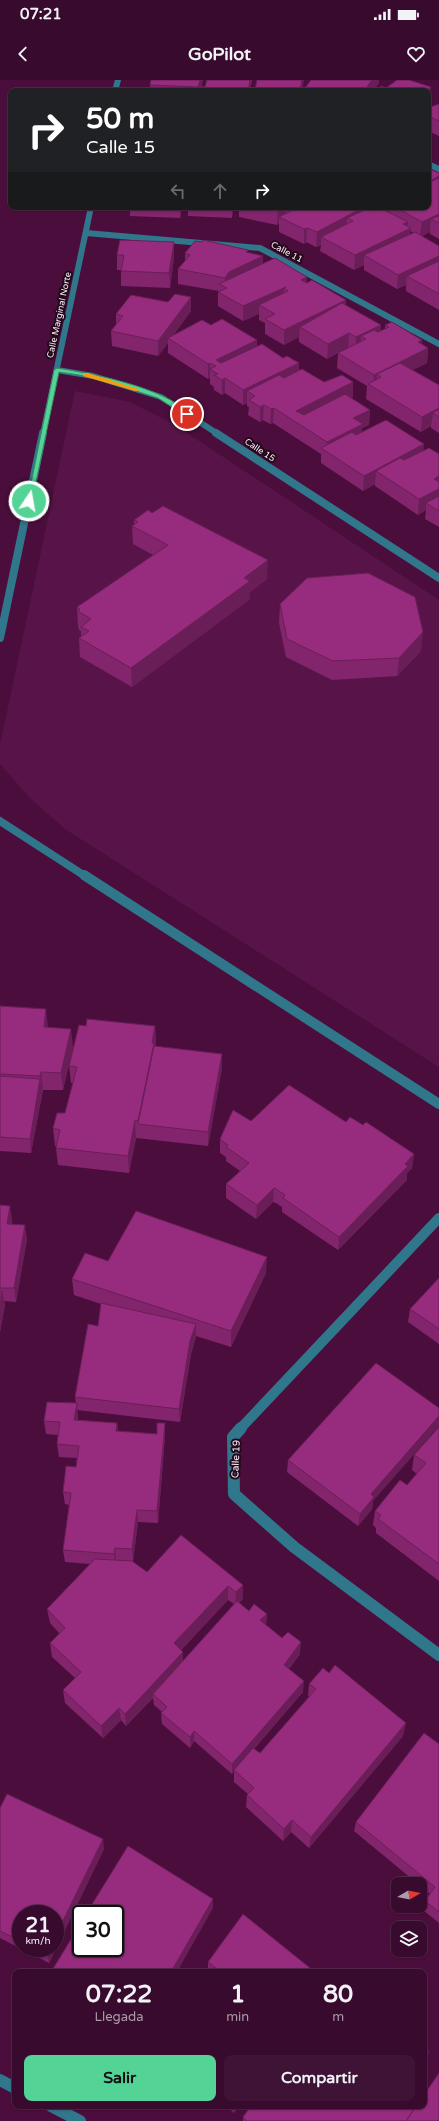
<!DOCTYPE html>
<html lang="es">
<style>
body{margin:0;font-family:"Varela Round",sans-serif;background:#3f1335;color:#f1f3f6;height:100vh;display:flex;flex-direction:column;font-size:15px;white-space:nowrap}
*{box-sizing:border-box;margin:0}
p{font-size:13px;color:#ab9aaa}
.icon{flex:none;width:22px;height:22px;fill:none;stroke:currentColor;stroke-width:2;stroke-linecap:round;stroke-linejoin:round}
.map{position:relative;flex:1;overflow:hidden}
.details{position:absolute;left:12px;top:1889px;width:415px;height:140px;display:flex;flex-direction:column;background:#380a2d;border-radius:8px;box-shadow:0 1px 3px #0004,0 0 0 1px #522b49}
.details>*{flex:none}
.banner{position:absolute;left:8px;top:8px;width:423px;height:122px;border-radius:8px;box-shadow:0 1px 3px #0004,0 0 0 1px #522b49;background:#202124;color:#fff;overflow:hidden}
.needle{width:26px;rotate:80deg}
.fabs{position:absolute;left:391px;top:1797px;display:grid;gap:8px}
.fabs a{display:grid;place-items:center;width:36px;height:36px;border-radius:8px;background:#380a2d;box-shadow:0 1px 3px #0004,0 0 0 1px #522b49;font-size:20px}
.speed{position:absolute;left:12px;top:1825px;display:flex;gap:8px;font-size:20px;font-weight:700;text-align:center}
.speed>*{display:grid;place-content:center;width:52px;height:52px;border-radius:50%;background:#380a2d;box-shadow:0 1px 3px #0004,0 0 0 1px #522b49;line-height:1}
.speed small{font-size:10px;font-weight:400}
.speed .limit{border:2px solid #111;border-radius:6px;background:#fff;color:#111}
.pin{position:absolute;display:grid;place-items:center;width:34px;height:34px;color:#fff;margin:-17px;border:2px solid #fff;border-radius:50%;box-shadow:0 1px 4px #0007}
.me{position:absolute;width:44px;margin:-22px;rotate:12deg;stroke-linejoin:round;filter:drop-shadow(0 0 3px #0008)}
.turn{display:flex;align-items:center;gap:14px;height:84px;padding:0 12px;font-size:18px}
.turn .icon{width:52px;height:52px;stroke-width:2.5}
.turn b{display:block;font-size:28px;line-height:34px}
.lanes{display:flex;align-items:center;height:38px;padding:0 12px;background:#0003;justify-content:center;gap:20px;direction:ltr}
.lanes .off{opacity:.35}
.eta{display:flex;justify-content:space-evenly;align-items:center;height:68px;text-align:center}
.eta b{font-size:24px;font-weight:800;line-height:28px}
.button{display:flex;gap:8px;margin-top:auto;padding:8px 12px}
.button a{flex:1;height:46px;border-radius:8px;background:#54d396;color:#111;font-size:16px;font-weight:800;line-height:46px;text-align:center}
.button a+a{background:#3f1335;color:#f1f3f6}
.status{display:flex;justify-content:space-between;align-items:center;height:28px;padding:0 20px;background:#380a2d;direction:ltr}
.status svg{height:11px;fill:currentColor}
header{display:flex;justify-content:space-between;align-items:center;height:52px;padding:0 12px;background:#380a2d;font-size:18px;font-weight:800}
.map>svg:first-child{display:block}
.built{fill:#581448}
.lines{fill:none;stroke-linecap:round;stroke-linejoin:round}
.minor-far3{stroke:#31778b;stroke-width:6}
.minor-far2{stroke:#31778b;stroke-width:8}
.minor-far1{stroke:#31778b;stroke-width:10}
.minor{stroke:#31778b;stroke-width:12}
.wall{fill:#82256c;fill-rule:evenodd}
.shaded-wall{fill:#6a1e58}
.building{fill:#972b7d;stroke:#6a1e58}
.route{fill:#54d396;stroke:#378962}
.slow{fill:#f59e0b}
.labels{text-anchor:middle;stroke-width:4;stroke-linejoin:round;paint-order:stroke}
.far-street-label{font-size:9px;fill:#feeef8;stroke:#23091c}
.street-label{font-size:10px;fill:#feeef8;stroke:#23091c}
</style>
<div class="status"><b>07:21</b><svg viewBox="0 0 49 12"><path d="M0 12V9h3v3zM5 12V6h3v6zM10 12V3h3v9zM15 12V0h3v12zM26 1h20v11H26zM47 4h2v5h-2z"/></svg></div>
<header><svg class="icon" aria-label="back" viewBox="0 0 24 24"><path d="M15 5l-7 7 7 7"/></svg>GoPilot<svg class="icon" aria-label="heart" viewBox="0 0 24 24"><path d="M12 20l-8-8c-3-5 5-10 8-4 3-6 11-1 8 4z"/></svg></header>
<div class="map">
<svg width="439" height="2041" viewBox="0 0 439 2041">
<rect width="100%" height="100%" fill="#4b0e3c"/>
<!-- built -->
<polygon class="built" points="75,311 130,322 175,345 439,520 439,987 65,749 29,717 0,684 0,665"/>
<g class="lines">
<!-- minor-far3 -->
<g class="minor-far3">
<polyline points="115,11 118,0"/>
<polyline points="428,84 439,89"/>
<polyline points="86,153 260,168 439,264"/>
<polyline points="57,290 93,296 161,317 218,354"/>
<polyline points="43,354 91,127"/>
</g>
<!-- minor-far2 -->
<g class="minor-far2">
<polyline points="216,353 439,498"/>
<polyline points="0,558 43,353"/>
<polyline points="0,741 85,796"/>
</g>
<!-- minor-far1 -->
<g class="minor-far1">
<polyline points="84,795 439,1024"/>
<polyline points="240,1349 439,1138"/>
</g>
<!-- minor -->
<g class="minor">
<polyline points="241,1348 233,1357 234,1414 294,1467 439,1575"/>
<polyline points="0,2000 15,2008"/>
<polyline points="51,2026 80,2041"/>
</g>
</g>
<!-- wall -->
<g class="wall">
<polygon points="207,0 252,0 250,11 150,11 150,5 205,7"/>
<polygon points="311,0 379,0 379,3 373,11 305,11 305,8"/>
<polygon points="439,24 439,56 428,51 428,28"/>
<path d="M439 93V159L430 154V152L422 156 439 166V230L406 211V205L397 209 364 190V185L354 190 320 171 321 165 316 167 306 162 304 164 279 152V143L277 145 239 137V127H298V128L374 130V127H428ZM410 151 414 153 410 155Z"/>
<polygon points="130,127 182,127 180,138 130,136"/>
<polygon points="188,127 233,127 232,138 188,136"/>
<polygon points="248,170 248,173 263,176 263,184 346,220 346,226 381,245 380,251 385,249 385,245 422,264 428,268 427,283 412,290 439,305 439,353 431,348 431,346 421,352 366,319 367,306 337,288 338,273 327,279 299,262 299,257 284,265 265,254 265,243 259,240 259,234 243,241 218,226 218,212 219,211 178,204 178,189 185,181 185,173"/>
<polygon points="117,175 174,177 170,208 121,206 121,190 117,190"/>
<polygon points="191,217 191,231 173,255 211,245 257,260 257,267 283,278 299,283 299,291 324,302 353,302 353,317 351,318 370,330 369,345 362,348 362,352 424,371 439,374 439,447 425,439 426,430 418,435 375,406 375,404 363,411 321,383 321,374 273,343 270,344 263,340 260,342 248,335 249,327 247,326 247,323 243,325 225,313 222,315 214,310 214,307 210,304 210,298 208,299 168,273 168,263 158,276 112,266 111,251 116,244 116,234"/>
<polygon points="134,440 267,499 250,512 250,519 132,607 80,577 79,558 81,557 81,551 79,550 78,546 77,527 153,475 133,464 132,446 134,445"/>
<polygon points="280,524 421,571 397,596 332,600 286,577 279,543"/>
<polygon points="0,926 48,947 73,967 63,1010 43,1010 31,1073 0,1071"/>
<polygon points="86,946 155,946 156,963 155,967 222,988 208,1066 136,1058 129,1093 58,1085 56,1068 57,1066 55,1066 53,1048 65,1033 73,1003 71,1003 69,986"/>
<polygon points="251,1041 346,1042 414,1074 412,1088 407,1093 407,1100 338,1170 282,1132 282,1127 276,1123 273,1122 256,1139 226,1118 226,1104 240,1091 226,1081 226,1077 220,1073 220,1059"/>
<polygon points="0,1125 12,1140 12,1144 27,1159 16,1222 4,1221 5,1225 0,1252"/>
<path d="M108 1181 266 1193 231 1267 196 1256 191 1274 180 1342 77 1330 78 1336V1340L117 1343 118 1351 157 1354 165 1343V1356L158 1443 138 1442 133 1481 116 1480 147 1492 243 1505V1519L239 1523 249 1531 267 1534 266 1545 300 1574 289 1589 303 1612 254 1669 260 1673 309 1617 308 1616 309 1604 403 1656 309 1768 291 1752 283 1761 246 1727 247 1715 248 1714 234 1702V1691L232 1694 194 1661 190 1668 162 1644 161 1633 162 1632 154 1625 153 1618 126 1646 121 1640 103 1658 65 1623 63 1610 75 1598 52 1577 50 1563 60 1554 50 1543 47 1529 90 1484 65 1482 63 1470 69 1425 65 1424 63 1412 76 1387 77 1378 59 1377 57 1364 58 1355 46 1354 44 1341 76 1323 75 1317 98 1246 101 1224 74 1215 72 1199ZM228 1520 234 1524 183 1581V1572L181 1570Z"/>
<polygon points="439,1198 439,1264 408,1242 410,1229"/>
<polygon points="439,1347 439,1501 376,1453 376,1448 373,1445 375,1431 407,1405 417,1394 412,1390 414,1375"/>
<polygon points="288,1380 373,1421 372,1429 358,1446 287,1392"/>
<polygon points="439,1664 439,1843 423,1830 425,1821 430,1814 420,1806 420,1804 418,1804 354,1751 356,1742"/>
<path d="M0 1728 104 1769 49 1883 0 1858ZM21 1834 55 1868H21Z"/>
<polygon points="208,1882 315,1892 211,1892 208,1890"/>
<polygon points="424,2008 428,2008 426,2013 439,2041 243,2041 243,2037"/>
<polygon points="226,2026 239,2026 234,2033"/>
</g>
<!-- shaded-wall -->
<g class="shaded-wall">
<polygon points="200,0 203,0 201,11 198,11 198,7"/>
<polygon points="250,0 252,0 250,11 248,11"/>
<polygon points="302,0 304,0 302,11 300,11"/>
<polygon points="372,0 379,0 379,3 373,11 364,11"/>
<polygon points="431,7 430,21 428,22 428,11 425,11"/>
<polygon points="439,96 439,110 428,115 428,102"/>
<polygon points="180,127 182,127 180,138"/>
<polygon points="232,127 233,127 232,138"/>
<polygon points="281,127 286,127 286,135 279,137 279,143 277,145 278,131"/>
<polygon points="291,127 298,127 291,136"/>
<polygon points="364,127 363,142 353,141 347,138 346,151 321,157 321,165 316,167 317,152"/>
<polygon points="384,127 389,127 389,134 384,136"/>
<polygon points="439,134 439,143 431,139 430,152 420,156 422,142"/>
<polygon points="408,142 407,150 411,148 409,163 364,175 364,185 354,190 355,175 403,144"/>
<polygon points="307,148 306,162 304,164 304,149"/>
<polygon points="174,162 174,177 170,208 169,193"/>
<polygon points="248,170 248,183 263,176 263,191 227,208 225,207 225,198"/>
<polygon points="439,176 439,190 407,196 406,205 397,209 398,195"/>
<polygon points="307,197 306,212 301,200"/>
<polygon points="286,207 284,208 283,222 259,225 259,234 243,241 243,226"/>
<polygon points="191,217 191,231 170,260 168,258 168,263 158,276 158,261"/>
<polygon points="346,220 346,235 300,247 299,257 284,265 284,250"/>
<polygon points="381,245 379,260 366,259 361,256 360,270 355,272 356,257"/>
<polygon points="349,253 348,268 327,279 328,264"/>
<polygon points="257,260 256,275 218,294 216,280"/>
<polygon points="422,260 421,271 428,268 427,283 381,306 381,297 377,294 376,308 373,308 374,295 418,262"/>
<polygon points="210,283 210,298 208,299 208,284"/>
<polygon points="299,283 298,298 255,316 247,311 247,323 243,325 243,310"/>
<polygon points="225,298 225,313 222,315 222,300"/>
<polygon points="353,302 353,317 299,344 296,331"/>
<polygon points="264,325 263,340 260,342 260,327"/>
<polygon points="274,328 273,343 270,344 271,329"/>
<polygon points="439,328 439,337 433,333 431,346 421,352 422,337"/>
<polygon points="370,330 369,345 362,348 362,359 327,372 327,362 353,338"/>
<polygon points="424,364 423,379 376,391 375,404 363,411 364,396"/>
<polygon points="439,396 439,423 426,423 426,430 418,435 419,419 434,399"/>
<polygon points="268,480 267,499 250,512 250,519 132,607 131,588 244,498"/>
<polygon points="423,552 421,571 397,596 399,578"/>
<polygon points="46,929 48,947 44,947"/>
<polygon points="155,946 156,963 138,1044 138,1041"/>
<polygon points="71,949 73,967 63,1010 61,993"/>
<polygon points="222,974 222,988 208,1066 208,1052"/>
<polygon points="41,992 43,1010 42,1013 40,996"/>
<polygon points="40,999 42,1013 31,1073 30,1059"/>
<polygon points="135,1040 136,1058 129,1093 128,1076"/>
<polygon points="414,1074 412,1088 407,1093 407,1100 338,1170 339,1157"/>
<polygon points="274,1108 273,1122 256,1139 257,1125"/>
<polygon points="10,1126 12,1140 9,1158 7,1144"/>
<polygon points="25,1145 27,1159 16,1222 14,1208"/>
<polygon points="267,1177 266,1193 231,1267 231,1251"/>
<polygon points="2,1211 5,1225 0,1252 0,1225"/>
<polygon points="196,1244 196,1257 191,1274 180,1342 179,1329 190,1261"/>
<polygon points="77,1323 78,1336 76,1353 74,1340"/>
<polygon points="439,1336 439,1346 373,1421 372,1429 358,1446 360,1434 371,1414"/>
<polygon points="117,1343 119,1355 116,1351"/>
<polygon points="165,1343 165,1356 158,1443 157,1431"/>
<polygon points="137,1430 138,1442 133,1481 132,1469"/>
<polygon points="115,1468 116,1480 115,1485 114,1474"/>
<polygon points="243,1505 243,1519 235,1525 236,1512"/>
<polygon points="228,1506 228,1520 175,1577 174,1563"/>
<polygon points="267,1534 266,1546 260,1540"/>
<polygon points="301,1562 300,1574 283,1596 284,1585"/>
<polygon points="183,1572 183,1585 153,1614 153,1618 126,1646 125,1634"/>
<polygon points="304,1601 303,1612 235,1690 234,1690 234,1691 232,1694 232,1684"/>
<polygon points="119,1628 121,1640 103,1658 101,1646"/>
<polygon points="406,1643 403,1656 309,1768 311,1757"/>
<polygon points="194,1651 194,1661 190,1668 190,1657"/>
<polygon points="292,1740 291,1752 283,1761 284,1749"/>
<polygon points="103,1759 104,1769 49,1883 47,1874 50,1868 55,1868 55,1857"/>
<polygon points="213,1819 213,1828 177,1892 171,1892"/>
<polygon points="429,1972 426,1981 424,1983 424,1980"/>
<polygon points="235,2026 239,2026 234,2033"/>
</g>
<!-- building -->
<g class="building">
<polygon points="151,0 200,0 198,7 150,5"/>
<polygon points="207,0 250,0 248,11 200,11 201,6 205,7"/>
<polygon points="257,0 302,0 300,11 255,10"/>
<polygon points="311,0 372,0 364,11 321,11 305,8"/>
<polygon points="397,0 409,0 431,7 425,11 375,11 381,6 386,8"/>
<polygon points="439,24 439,41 428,36 428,28"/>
<polygon points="428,88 439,93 439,96 428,102"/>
<polygon points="439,98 439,134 422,142 395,127 428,127 428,103"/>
<polygon points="260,127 281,127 278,131"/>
<polygon points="299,127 364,127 317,152 307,148 304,149 279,137"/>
<polygon points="369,128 375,131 380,128 408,142 403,144 411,148 355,175 321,157 353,141 347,138"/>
<polygon points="439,136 439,143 431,139"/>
<polygon points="415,152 439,166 439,176 398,195 364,175"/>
<polygon points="120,160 174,162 169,193 121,191 124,175 117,175"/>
<polygon points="203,160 248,170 246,172 263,176 229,192 225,198 178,189 190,175 185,173 195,161 202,162"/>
<polygon points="275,178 307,197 301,200 307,203 312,200 346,220 284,250 265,239 275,234 259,225 288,211 284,208 286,207 243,226 218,212 227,208 219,204"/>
<polygon points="439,181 439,214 407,196"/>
<polygon points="175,214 191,217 158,261 111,251 123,236 116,234 131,215 168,222"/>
<polygon points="342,223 381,245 356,257 349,253 328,264 300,247"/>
<polygon points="222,239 257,260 216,280 221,283 262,264 283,278 287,276 299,283 243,310 225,298 222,300 214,295 218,294 210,289 216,286 210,283 208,284 168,258 202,240 211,245"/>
<polygon points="392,242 422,260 418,262 428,268 374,295 338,273 366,259 361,256 374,250 378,252 389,247 385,245"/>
<polygon points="400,283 439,305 439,328 422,337 368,304 381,297 377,294"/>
<polygon points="302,289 324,302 342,295 353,302 296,331 304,335 345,314 370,330 353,338 363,344 327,362 274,328 271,329 264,325 260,327 249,320 255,316 247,311 279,295 284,298"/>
<polygon points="439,329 439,337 433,333"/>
<polygon points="386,340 424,364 364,396 321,368 352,352 356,355"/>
<polygon points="429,368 439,374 439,396 434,399 439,402 439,409 419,419 376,391 400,378 404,380"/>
<polygon points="439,416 439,431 426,423"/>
<polygon points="163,426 268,480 244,498 250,501 131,588 79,558 89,551 81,547 91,539 78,531 80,529 77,527 168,465 132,446 138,442 134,440 148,430 152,433"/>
<polygon points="368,493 415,517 423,552 399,578 333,581 287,559 280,524 307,498"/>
<polygon points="0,926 46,929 44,947 71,949 61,993 41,992 40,996 0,994"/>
<polygon points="87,939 155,946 152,963 154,963 138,1041 135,1040 128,1076 56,1068 60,1050 53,1048 57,1033 65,1033 77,987 69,986 79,945 86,946"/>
<polygon points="154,966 222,974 208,1052 138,1044"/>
<polygon points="0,996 40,999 30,1059 0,1057"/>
<polygon points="289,1005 346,1042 350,1037 363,1045 366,1042 414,1074 405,1084 408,1086 339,1157 283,1118 285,1115 276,1109 274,1108 257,1125 226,1104 249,1083 226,1067 228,1065 220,1059 233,1030 251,1041"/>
<polygon points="0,1125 10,1126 7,1144 25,1145 14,1208 0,1208"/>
<polygon points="136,1131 267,1177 231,1251 72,1199 85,1173 108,1181"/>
<polygon points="439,1198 439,1249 410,1229"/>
<polygon points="0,1211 2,1211 0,1225"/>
<polygon points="101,1223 196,1244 190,1261 179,1329 75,1317 88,1244 98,1246"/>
<polygon points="376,1283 439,1328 439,1336 371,1414 374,1417 360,1434 288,1380"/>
<polygon points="47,1322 77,1323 74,1340 117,1343 116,1351 157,1354 157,1343 165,1343 157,1431 137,1430 132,1469 115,1468 114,1474 63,1470 71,1413 63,1412 66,1386 76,1387 79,1366 57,1364 60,1342 44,1341"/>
<polygon points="439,1347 439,1484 378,1439 381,1435 375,1431 400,1400 407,1405 426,1383 414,1375"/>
<polygon points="181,1455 243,1505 236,1512 228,1506 174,1563 183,1572 125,1634 119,1628 101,1646 63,1610 81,1592 50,1563 65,1548 47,1529 95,1479 132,1481 147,1492"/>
<polygon points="237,1521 249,1531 254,1524 267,1534 260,1540 282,1558 288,1552 301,1562 284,1585 304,1601 232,1684 194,1651 190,1657 161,1633 167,1627 153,1614"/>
<polygon points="335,1585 406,1643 311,1757 292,1740 284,1749 247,1715 254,1708 234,1690 253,1668 260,1673 316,1609 309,1604 323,1588 329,1593"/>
<polygon points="424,1653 439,1664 439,1832 425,1821 435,1807 356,1742"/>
<polygon points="7,1714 103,1759 55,1857 55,1834 21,1834 21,1861 0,1851 0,1728"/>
<polygon points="128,1766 213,1819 171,1892 51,1892 81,1843 81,1868 115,1868 115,1834 86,1834"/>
<polygon points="243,1834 315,1892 221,1892 208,1882"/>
<polygon points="34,1868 50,1868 47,1874"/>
<polygon points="424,1968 429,1972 424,1980"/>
<polygon points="439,1993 439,2041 406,2041 416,2026 424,2026 424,2015"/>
<polygon points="424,2008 428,2008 424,2014"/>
<polygon points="251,2026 416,2026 406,2041 247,2041 243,2037"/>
</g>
<!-- route -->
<path class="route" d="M57 288C94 294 163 307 190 334L185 335 158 318 92 297 59 292 32 421 27 423 54 290Z"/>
<!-- slow -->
<polygon class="slow" points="83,293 88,293 141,310 135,311 83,296"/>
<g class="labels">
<!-- far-street labels -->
<g class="far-street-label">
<text transform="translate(287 172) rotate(28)" y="3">Calle 11</text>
<text transform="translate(59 235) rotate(-78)" y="3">Calle Marginal Norte</text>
<text transform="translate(260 370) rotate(33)" y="3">Calle 15</text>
</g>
<!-- street labels -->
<g class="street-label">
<text transform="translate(235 1379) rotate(-88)" y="4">Calle 19</text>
</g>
</g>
</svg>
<div class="fabs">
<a><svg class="needle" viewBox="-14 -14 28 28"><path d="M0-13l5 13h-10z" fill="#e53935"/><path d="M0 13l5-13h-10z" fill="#ab9aaa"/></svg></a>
<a><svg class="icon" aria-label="layers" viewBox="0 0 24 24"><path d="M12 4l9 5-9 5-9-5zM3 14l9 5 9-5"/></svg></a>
</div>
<div class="speed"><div>21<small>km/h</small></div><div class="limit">30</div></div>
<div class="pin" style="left:187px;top:334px;background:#d93025"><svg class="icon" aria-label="arrive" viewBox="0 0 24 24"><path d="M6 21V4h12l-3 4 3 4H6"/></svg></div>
<svg class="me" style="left:29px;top:421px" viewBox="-20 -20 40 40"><circle r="17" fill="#54d396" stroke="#fff" stroke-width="3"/><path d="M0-11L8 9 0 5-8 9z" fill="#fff"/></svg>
<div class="banner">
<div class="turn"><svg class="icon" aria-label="right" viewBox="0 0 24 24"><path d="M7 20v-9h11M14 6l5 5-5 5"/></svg><div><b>50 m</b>Calle 15</div></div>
<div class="lanes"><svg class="icon off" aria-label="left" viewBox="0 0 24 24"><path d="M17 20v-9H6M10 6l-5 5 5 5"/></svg><svg class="icon off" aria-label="ahead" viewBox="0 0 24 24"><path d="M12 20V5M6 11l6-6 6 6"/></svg><svg class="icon" aria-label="right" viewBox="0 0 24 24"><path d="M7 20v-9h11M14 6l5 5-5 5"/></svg></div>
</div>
<section class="details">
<div class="eta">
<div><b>07:22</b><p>Llegada</p></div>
<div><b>1</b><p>min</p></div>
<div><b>80</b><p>m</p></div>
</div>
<div class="button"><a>Salir</a><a>Compartir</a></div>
</section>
</div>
